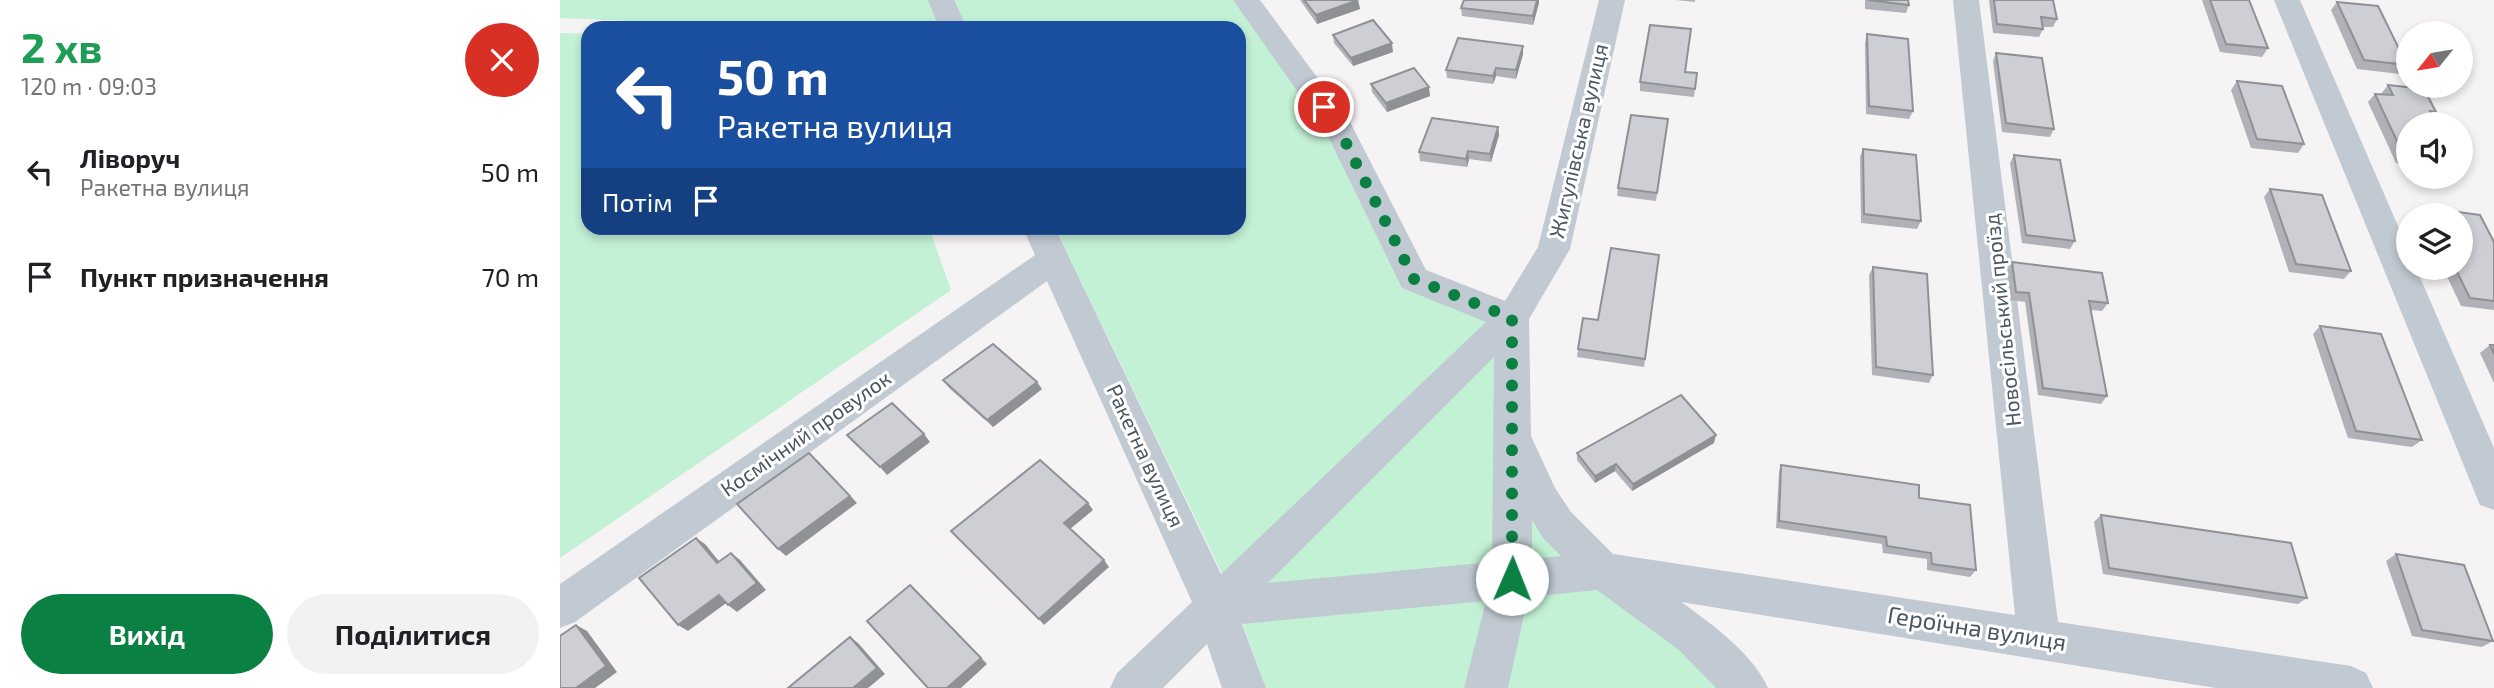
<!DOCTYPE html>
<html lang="uk">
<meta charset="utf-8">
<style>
body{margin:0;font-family:"Exo 2",sans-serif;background:#f2f2f2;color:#202124;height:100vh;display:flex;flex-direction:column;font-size:26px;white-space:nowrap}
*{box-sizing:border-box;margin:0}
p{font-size:23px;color:#757577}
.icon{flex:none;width:38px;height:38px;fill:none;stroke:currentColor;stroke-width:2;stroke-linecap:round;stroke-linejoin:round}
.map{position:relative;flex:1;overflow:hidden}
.sheet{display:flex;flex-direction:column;background:#fff;width:560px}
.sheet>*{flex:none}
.top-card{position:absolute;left:21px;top:21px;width:665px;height:214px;border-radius:21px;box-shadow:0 4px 10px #0003;background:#1a4fa0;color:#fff;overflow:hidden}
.needle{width:46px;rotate:240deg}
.tools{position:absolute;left:1836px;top:21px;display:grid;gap:14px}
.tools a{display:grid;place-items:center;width:77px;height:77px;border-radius:50%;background:#fff;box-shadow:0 4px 10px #0003;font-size:35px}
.pin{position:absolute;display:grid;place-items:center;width:60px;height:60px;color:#fff;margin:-30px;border:4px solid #fff;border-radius:50%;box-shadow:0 2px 7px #0007}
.me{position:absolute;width:77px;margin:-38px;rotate:1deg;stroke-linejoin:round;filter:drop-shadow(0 0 5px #0008)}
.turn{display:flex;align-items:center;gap:24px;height:147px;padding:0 21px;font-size:32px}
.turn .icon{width:91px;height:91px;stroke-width:2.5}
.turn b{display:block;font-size:49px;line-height:60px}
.then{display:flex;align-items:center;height:66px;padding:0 21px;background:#0003;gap:14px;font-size:26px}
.round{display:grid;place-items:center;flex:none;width:74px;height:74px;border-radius:37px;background:#f2f2f2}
.head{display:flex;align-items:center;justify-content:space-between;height:119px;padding:0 21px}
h1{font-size:42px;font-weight:700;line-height:52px;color:#1e9e55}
.cta{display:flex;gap:14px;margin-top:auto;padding:14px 21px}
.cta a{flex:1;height:80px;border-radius:42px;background:#0b8043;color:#fff;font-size:28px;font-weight:700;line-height:80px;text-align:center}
.cta a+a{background:#f2f2f2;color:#202124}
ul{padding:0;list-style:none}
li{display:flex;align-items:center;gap:21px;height:105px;padding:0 21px}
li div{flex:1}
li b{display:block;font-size:26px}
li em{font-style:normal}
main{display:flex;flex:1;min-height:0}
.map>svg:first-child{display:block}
.green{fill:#c3f1d5}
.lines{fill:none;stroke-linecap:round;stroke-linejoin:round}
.street{fill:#c1cad2;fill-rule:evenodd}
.wall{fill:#b0b2b7}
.shaded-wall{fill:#909195}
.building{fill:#cdcfd5;stroke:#909195;stroke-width:2}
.route{stroke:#0b8043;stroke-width:12;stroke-dasharray:0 21.6}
.labels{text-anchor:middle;stroke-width:6;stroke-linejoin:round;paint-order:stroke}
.street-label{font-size:21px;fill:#4a5661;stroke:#fff}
.near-street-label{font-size:24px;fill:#4a5661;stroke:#fff}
</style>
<main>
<section class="sheet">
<div class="head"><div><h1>2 хв</h1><p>120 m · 09:03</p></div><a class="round" style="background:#d93025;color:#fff"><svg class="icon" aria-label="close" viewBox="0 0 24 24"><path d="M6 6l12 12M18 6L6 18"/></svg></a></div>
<ul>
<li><svg class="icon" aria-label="left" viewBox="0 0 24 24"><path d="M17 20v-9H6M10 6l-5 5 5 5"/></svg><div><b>Ліворуч</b><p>Ракетна вулиця</p></div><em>50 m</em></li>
<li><svg class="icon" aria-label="arrive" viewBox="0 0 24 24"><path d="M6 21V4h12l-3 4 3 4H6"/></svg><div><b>Пункт призначення</b></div><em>70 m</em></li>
</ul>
<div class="cta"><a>Вихід</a><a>Поділитися</a></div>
</section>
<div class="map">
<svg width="1934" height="688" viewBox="0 0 1934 688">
<rect width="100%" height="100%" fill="#f5f3f3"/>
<!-- green -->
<g class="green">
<polygon points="0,0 675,0 766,128 843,287 937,325 968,504 1166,688 706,688 672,594 495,228 679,228 679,28 245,28 0,18"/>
<polygon points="0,33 28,34 28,228 369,228 391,290 0,558"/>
</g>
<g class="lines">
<!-- street -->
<g class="street">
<polygon points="368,0 394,0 407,28 379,28"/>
<path d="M673 0H700L790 122 866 270 945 301 978 247 1039 0H1065L1010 249 969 319 971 436 995 488 1011 512 1053 554 1455 615 1393 0H1419L1498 622 1791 666 1806 673 1813 688H1656L1121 602C1151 623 1194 655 1208 688H1156L1119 650 1037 590 968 597 948 688H904L926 601 682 624 706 688H662L647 644 603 688H550L557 673 632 602 487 281 15 622 0 628V584L475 255 463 228H495L661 574 926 322 842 288 766 132ZM934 357 932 562 708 583ZM972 520 983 538 1001 556 972 559Z"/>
<polygon points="1714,0 1740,0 1848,249 1848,268 1856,268 1934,448 1934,510 1920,505 1915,493"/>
</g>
</g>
<!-- wall -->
<g class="wall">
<polygon points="740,0 798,0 800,9 757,24"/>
<polygon points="904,0 979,0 979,3 973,25 902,16 901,8"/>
<polygon points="1116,0 1135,0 1135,2"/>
<polygon points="1305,0 1348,0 1349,5 1346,13 1305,9"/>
<polygon points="1429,0 1493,0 1497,19 1493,27 1483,27 1483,29 1479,37 1433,33"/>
<polygon points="1642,0 1689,0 1708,48 1702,57 1660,52"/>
<polygon points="1777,2 1847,65 1840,74 1797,69 1771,10"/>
<polygon points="1307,34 1353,111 1349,119 1306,114 1305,43"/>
<polygon points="773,35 833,52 793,66 774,43"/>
<polygon points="1436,53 1494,129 1490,137 1442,132 1433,61"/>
<polygon points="963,54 956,79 936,76 933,84 887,78 886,70"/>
<polygon points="1125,72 1137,73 1134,97 1080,91 1080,82"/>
<polygon points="1677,81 1744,144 1738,153 1691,148 1671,90"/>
<polygon points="811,84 870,96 827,112 812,92"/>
<polygon points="1828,85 1876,112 1872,116 1848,124 1848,164 1836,163 1808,102 1815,94 1821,94"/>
<polygon points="1108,119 1096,201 1057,196 1058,188"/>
<polygon points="938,127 939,135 931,162 909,159 907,167 860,161 859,152"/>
<polygon points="1303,149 1361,221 1357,229 1301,223 1300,157"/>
<polygon points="1454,155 1515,241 1510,249 1462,243 1450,163"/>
<polygon points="1710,189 1791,271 1784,279 1729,272 1704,197"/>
<polygon points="1868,208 1920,215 1934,242 1934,310 1901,306 1883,268 1900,268 1900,215 1861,215"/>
<polygon points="1099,255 1084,367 1017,357 1018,349"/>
<polygon points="1452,262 1548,303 1542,311 1531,310 1547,396 1541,404 1478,395 1465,302 1451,300 1447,270"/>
<polygon points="1313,267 1373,375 1369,383 1312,375 1309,275"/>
<polygon points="1760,326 1862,440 1852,447 1788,438 1753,334"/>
<polygon points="1930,345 1934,345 1934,383 1920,353"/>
<polygon points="383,380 482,389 433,427 389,388"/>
<polygon points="1154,443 1072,491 1055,471 1035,483 1017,460 1017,453"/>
<polygon points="1221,465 1359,498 1416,570 1410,577 1367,570 1367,559 1323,553 1322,544 1216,528 1219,472"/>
<polygon points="1541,515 1747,598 1738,604 1543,574 1534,522"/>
<polygon points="1836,554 1933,641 1922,647 1852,636 1826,561"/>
</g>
<!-- shaded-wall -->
<g class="shaded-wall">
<polygon points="798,0 800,9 757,24 756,15"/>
<polygon points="977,0 979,0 979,3 973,25 973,16"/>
<polygon points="832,43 833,52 793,66 791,58"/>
<polygon points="963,46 963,54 956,79 956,70"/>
<polygon points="936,68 936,76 933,84 933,76"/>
<polygon points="869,87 870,96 827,112 826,103"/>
<polygon points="938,127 939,135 931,162 930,154"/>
<polygon points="908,151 909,159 907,167 906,159"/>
<polygon points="477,382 482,389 433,427 427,420"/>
<polygon points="364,434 370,442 327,475 320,467"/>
<polygon points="1156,435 1154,443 1072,491 1073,484"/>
<polygon points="257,460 297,503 226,556 218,549"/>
<polygon points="1056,464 1055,471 1035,483 1035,476"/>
<polygon points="528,503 533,510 509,530 504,523"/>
<polygon points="136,538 145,544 166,570 157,563"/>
<polygon points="171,553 180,560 206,590 177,612 168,605"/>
<polygon points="544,560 549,567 484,625 479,619"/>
<polygon points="350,585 427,664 401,688 387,688"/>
<polygon points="159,595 169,601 128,631 118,625"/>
<polygon points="16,625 27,631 57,672 35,688 16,688"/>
<polygon points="290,637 298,643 325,674 308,688 293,688"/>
</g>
<!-- building -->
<g class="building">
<polygon points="744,0 798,0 756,15"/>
<polygon points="904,0 977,0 973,16 901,8"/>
<polygon points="1308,0 1348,0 1349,5"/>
<polygon points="1434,0 1493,0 1497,19 1481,17 1483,29 1437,24"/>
<polygon points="1650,0 1689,0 1708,48 1666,44"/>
<polygon points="1777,2 1818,6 1847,65 1804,60"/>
<polygon points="813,20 832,43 791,58 773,35"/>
<polygon points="1090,25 1131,29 1125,72 1137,73 1135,89 1080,82"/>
<polygon points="1307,34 1348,39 1353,111 1309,106"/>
<polygon points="898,38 963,46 956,70 936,68 933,76 886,70"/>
<polygon points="1436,53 1482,58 1494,129 1446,123"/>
<polygon points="854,68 869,87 826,103 811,84"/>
<polygon points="1677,81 1722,86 1744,144 1697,139"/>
<polygon points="1828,85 1864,89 1876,112 1870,111 1876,124 1848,124 1848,155 1843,154 1815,94 1833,95"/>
<polygon points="1071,115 1108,119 1097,193 1058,188"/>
<polygon points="872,118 938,127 930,154 908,151 906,159 859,152"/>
<polygon points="1303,149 1356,155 1361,221 1304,214"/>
<polygon points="1454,155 1500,160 1515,241 1466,235"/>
<polygon points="1710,189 1762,195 1791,271 1736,264"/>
<polygon points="1868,208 1920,215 1934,242 1934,301 1910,298 1895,268 1900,268 1900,215 1871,215"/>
<polygon points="1051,248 1099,255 1085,359 1018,349 1023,318 1038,320"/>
<polygon points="1452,262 1542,273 1548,303 1529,301 1547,396 1483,388 1469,293 1456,292"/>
<polygon points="1313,267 1367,274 1373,375 1316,367"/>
<polygon points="1760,326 1821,334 1862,440 1796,431"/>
<polygon points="433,344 477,382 427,420 383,380"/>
<polygon points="1930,345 1934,345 1934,354"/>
<polygon points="1121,395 1156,435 1073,484 1056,464 1035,476 1017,453"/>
<polygon points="332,403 364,434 320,467 287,435"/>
<polygon points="249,453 290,496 218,549 177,504"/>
<polygon points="480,460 528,503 504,523 544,560 479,619 391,531"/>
<polygon points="1221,465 1359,485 1359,498 1410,505 1416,570 1372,564 1371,553 1327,546 1326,537 1219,521"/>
<polygon points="1541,515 1731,543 1747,598 1549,568"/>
<polygon points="136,538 157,563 171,553 197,583 168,605 159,595 118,625 79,578"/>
<polygon points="1836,554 1904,565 1933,641 1862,630"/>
<polygon points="350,585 421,658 387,688 368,688 307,621"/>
<polygon points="16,625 46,666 16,688 0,688 0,636"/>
<polygon points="290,637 317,668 293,688 228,688"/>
</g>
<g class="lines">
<!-- route -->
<polyline class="route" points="764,107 779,129 854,279 952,318 952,579"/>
</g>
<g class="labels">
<!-- street labels -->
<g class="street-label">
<text transform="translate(1019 141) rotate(-77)" y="7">Жигулівська вулиця</text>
<text transform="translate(1443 320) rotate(-96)" y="7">Новосільський проїзд</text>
<text transform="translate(246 434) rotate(-35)" y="7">Космічний провулок</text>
<text transform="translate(585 456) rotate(65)" y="7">Ракетна вулиця</text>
</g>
<!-- near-street labels -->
<g class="near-street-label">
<text transform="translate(1417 629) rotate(9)" y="8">Героїчна вулиця</text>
</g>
</g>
</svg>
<div class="tools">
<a><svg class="needle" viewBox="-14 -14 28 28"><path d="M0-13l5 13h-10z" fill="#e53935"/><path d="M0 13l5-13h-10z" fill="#757577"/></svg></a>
<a><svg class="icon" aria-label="sound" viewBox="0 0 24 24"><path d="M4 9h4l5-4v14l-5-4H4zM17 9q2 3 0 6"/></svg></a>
<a><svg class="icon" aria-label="layers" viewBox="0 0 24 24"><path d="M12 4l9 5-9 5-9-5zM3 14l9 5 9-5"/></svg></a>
</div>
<div class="pin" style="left:764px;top:107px;background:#d93025"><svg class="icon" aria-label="arrive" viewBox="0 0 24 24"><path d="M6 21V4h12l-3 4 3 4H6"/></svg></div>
<svg class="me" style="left:952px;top:579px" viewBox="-20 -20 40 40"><circle r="19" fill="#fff"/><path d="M0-13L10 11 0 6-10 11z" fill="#0b8043"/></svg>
<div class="top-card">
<div class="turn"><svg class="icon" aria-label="left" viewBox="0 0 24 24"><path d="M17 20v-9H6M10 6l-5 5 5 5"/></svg><div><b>50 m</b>Ракетна вулиця</div></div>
<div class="then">Потім<svg class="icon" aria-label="arrive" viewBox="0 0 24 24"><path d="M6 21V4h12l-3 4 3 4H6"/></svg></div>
</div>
</div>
</main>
